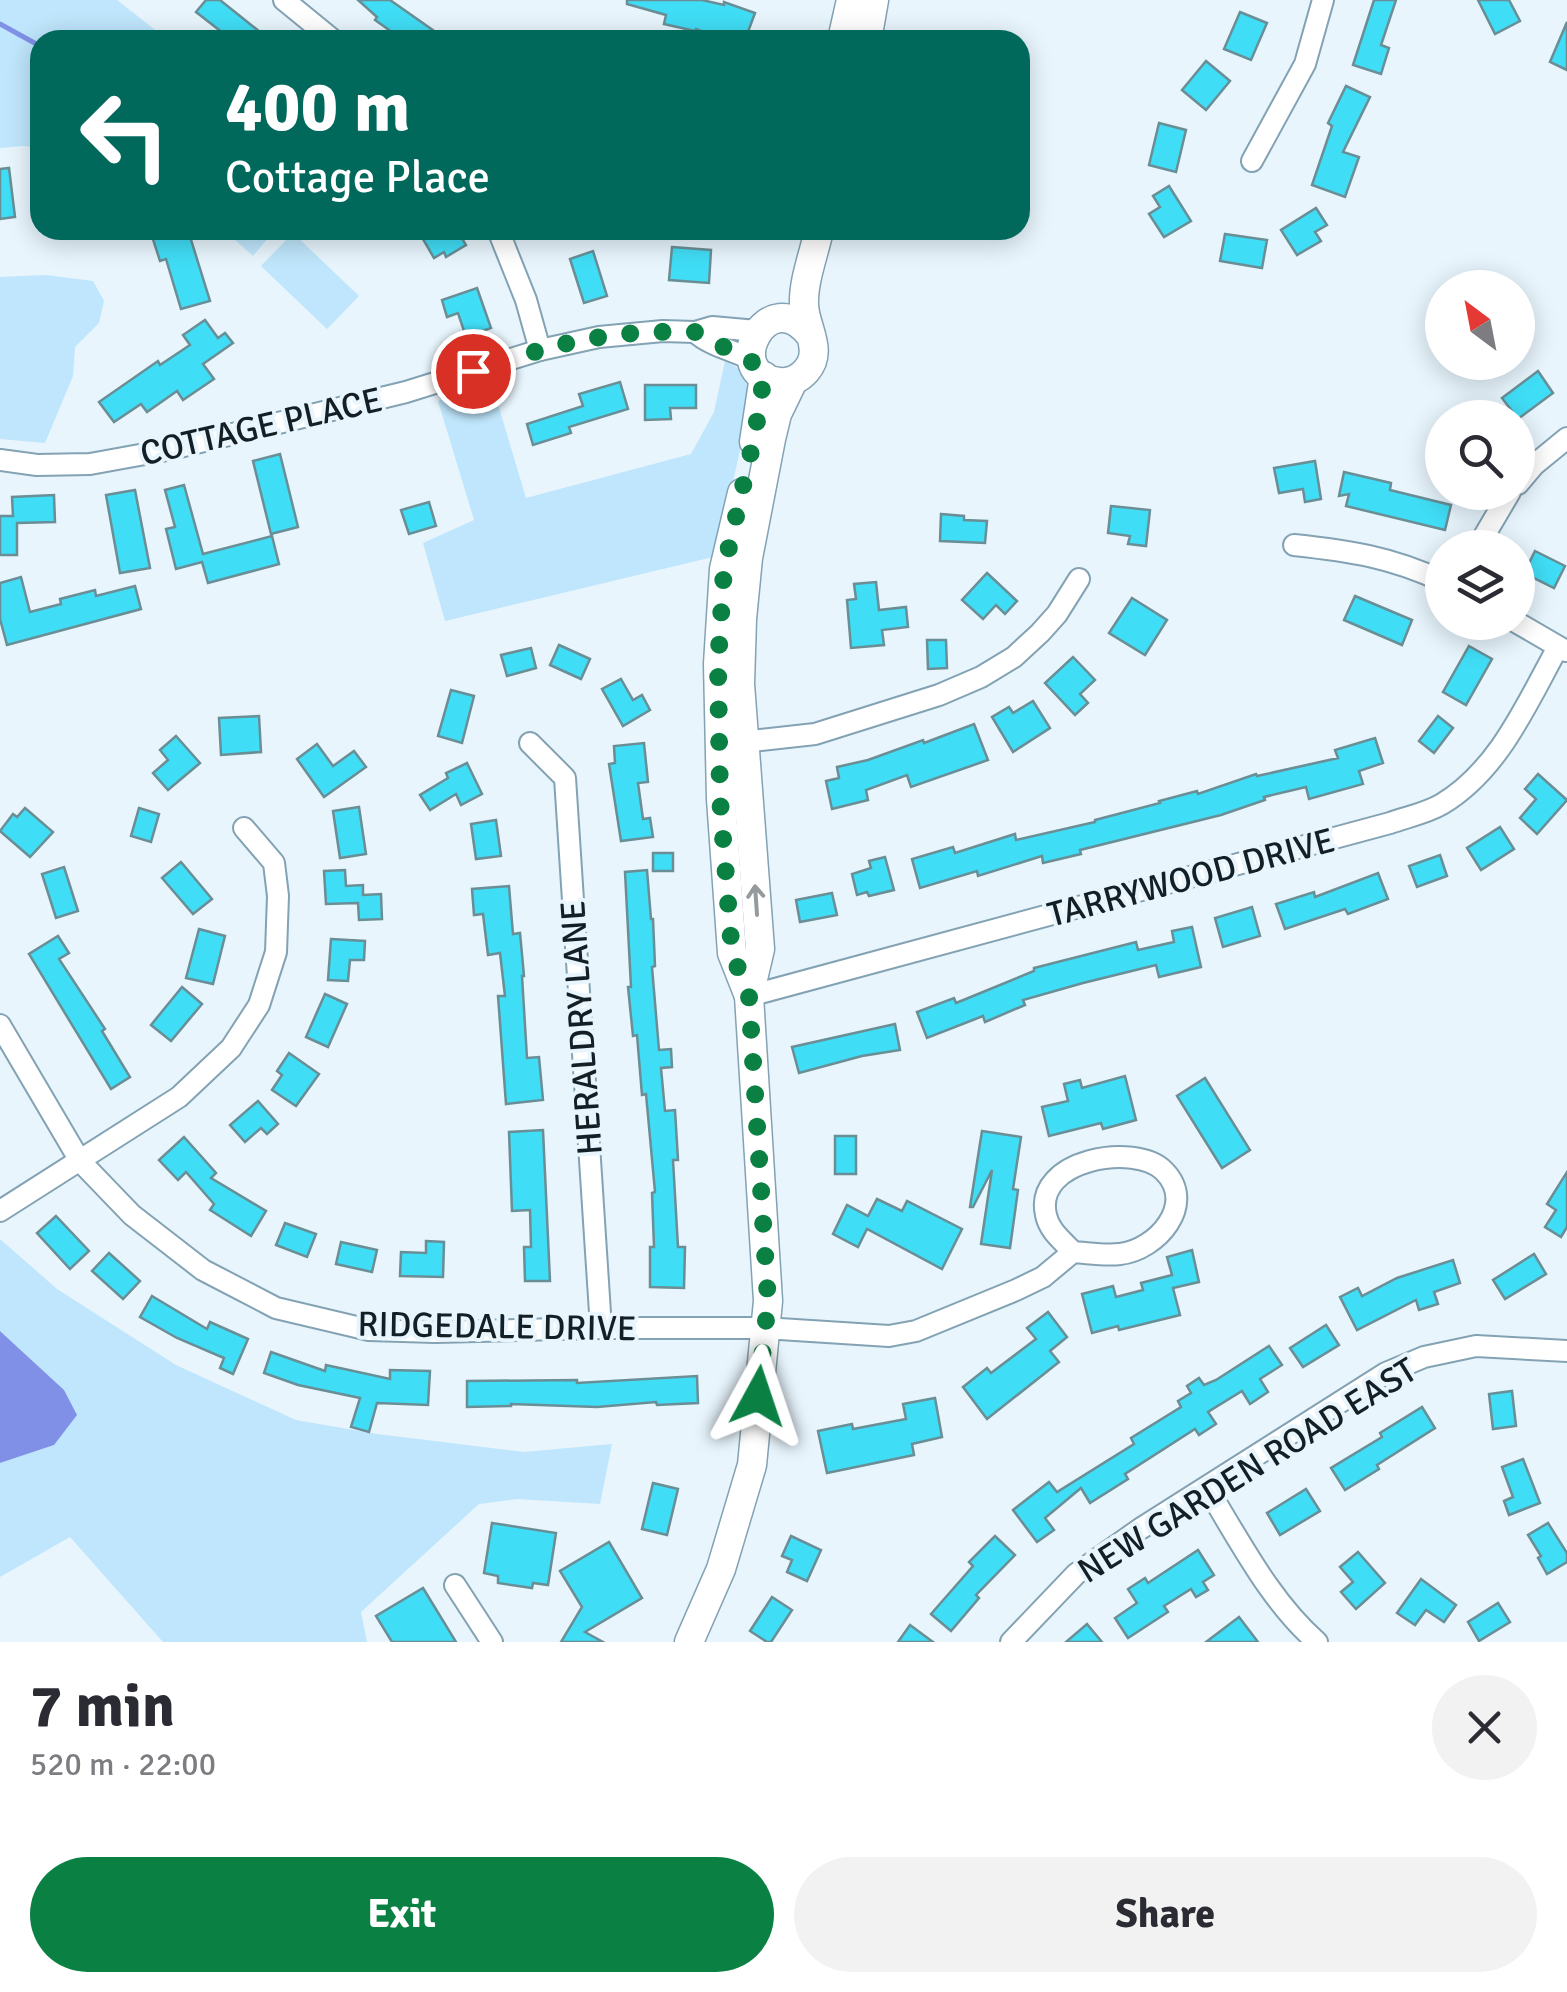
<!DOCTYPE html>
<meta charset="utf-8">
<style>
body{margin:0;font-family:Signika,sans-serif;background:#f2f2f3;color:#2b2b33;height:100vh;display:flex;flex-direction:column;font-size:38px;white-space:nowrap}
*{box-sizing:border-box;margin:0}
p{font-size:32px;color:#7c7c81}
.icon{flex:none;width:55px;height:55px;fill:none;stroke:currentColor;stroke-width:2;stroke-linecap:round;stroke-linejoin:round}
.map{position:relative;height:1642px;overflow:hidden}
.details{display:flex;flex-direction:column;background:#fff;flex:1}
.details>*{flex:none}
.top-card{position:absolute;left:30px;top:30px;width:1000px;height:210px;border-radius:30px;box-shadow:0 5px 25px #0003;background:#00695c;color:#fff;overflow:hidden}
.needle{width:65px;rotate:328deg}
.fabs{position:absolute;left:1425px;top:270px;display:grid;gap:20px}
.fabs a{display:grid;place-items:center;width:110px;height:110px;border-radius:50%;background:#fff;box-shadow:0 5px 25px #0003;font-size:50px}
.pin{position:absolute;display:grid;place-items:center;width:85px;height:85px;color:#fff;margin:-42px;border:5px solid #fff;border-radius:50%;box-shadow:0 2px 10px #0007}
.me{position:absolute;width:110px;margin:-55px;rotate:5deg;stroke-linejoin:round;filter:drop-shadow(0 0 8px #0008)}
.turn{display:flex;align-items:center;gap:35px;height:210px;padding:0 30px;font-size:45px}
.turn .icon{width:130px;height:130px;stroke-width:2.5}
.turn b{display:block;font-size:70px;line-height:85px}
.round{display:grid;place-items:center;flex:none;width:105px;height:105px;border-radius:52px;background:#f2f2f3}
.summary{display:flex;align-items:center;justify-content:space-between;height:170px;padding:0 30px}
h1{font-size:60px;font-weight:800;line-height:75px}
.primary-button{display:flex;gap:20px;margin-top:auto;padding:20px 30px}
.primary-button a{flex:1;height:115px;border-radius:60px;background:#0b8043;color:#fff;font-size:40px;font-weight:800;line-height:115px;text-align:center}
.primary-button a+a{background:#f2f2f3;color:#2b2b33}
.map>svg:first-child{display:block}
.green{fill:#bfe6fc}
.water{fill:#8090e7}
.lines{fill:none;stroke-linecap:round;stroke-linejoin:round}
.stream{stroke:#8090e7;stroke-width:5}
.building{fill:#40ddf6;stroke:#698e96;stroke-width:2.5}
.street-casing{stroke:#83a2b3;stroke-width:24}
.secondary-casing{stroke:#83a2b3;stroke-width:31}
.street{stroke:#fff;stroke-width:20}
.secondary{stroke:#fff;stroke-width:28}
.oneway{stroke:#959a9d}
.route{stroke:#0b8043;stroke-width:18;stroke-dasharray:0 32.4}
.labels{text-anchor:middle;stroke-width:8;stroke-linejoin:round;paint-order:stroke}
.street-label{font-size:35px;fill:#131f25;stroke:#e8f5fd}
</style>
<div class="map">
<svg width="1567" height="1642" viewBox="0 0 1567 1642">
<rect width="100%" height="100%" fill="#e8f5fd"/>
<!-- green -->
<g class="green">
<polygon points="0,0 117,0 168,40 40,40 40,148 23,146 0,148"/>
<polygon points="224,230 275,230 253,256"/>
<polygon points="293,233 359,296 327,329 261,266"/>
<polygon points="46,275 93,281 104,301 99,323 75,347 73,376 45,443 0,439 0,277"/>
<path d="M725 361C735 366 743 369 746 382 755 413 722 521 713 557L445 621 423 543 474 520 438 401 492 384 526 498 691 454 714 412Z"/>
<polygon points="0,1239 57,1289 176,1365 296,1420 377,1434 524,1452 612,1444 600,1504 517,1499 479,1504 361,1612 367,1642 163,1642 70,1537 0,1577 0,1463 54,1445 64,1390 0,1331"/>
</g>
<!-- water -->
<polygon class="water" points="0,1331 64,1390 77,1415 54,1445 0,1463"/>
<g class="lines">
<!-- stream -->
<polyline class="stream" points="0,24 40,46"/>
</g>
<!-- building -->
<g class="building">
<polygon points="206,0 220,0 270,40 232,40 196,12"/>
<polygon points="358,0 390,0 447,40 403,40 375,20 377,17"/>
<polygon points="627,0 702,0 724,5 724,2 755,13 745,40 725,40 696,29 695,31 664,24 666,15 627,4"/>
<polygon points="1374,0 1396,0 1381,45 1389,48 1381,74 1353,65"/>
<polygon points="1478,0 1509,0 1520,21 1495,34"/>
<polygon points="1240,12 1267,23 1251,60 1224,49"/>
<polygon points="1567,22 1567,70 1550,62"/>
<polygon points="1206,61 1230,81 1206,110 1182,90"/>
<polygon points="1346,86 1370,97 1343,152 1359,157 1345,197 1312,185 1332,126 1328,123"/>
<polygon points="1159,123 1186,130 1176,172 1149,165"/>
<polygon points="9,168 15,217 0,219 0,169"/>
<polygon points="1169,186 1191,221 1164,237 1149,214 1160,207 1153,196"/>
<polygon points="1316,208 1327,225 1315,232 1321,241 1297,255 1281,230"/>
<polygon points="150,230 188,230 210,301 181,309 166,259 160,261"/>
<polygon points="427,230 457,230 466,245 446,257 444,252 434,258 420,234"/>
<polygon points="1225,234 1267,240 1262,268 1220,261"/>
<polygon points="672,247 711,250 709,283 669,280"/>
<polygon points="593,251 607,296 584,303 570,259"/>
<polygon points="477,288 491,328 466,337 458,313 447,317 442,300"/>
<polygon points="205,320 218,338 225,333 233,343 203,364 214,379 183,400 177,391 147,412 141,404 114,422 99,402 158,361 160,365 190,345 183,335"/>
<polygon points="1538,371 1553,393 1518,419 1502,398"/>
<polygon points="620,382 628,409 569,427 571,433 533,445 527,424 583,406 579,394"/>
<polygon points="645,385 696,385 696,408 670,408 671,419 645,420"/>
<polygon points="280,454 298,527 271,534 253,461"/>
<polygon points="1315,461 1321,499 1305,502 1303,489 1279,493 1274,468"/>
<polygon points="1344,472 1391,483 1390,490 1451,505 1445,530 1346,506 1349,494 1339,496"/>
<polygon points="184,485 203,554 272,536 279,564 208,583 202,562 176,569 166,529 175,527 165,490"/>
<polygon points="135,490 150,568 120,573 106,495"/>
<polygon points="54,495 55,522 17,523 17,555 0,555 0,516 13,516 12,497"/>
<polygon points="429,502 436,526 409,534 401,510"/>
<polygon points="1111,506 1150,510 1146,546 1128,544 1130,536 1108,533"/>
<polygon points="941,514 964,516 964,520 987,521 985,543 940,541"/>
<polygon points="1535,551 1565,566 1554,588 1524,573"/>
<polygon points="987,573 1017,601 1005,614 996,605 983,619 962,600"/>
<polygon points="21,577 30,612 61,604 60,599 95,590 96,596 135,586 141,609 7,645 0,619 0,583"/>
<polygon points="876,582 879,610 906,607 908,627 882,630 884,645 851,648 847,600 856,599 854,584"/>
<polygon points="1355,596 1412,620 1402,645 1344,620"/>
<polygon points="1132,598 1167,620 1145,655 1109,633"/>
<polygon points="927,640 946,640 947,668 928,669"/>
<polygon points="559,645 590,659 581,679 550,665"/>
<polygon points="1469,646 1492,659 1466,705 1443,692"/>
<polygon points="531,648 536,668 507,676 501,655"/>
<polygon points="1073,657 1095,680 1080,694 1088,703 1075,715 1045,683"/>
<polygon points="621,679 633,700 642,695 650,710 623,726 602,689"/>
<polygon points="451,690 474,696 462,743 438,736"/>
<polygon points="1033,701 1050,728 1013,752 992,717 1009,707 1013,713"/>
<polygon points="259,716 261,752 221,755 219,718"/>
<polygon points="1438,716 1453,728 1434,753 1419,741"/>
<polygon points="974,724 988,760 911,787 907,775 866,790 868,800 832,809 826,781 839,778 837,767 868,760 923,740 924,743"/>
<polygon points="176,736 200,763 168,790 153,773 168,760 160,750"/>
<polygon points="1375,738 1383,763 1359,771 1363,784 1309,799 1306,787 1264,797 1265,800 1221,815 1080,850 1081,854 1043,863 1042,856 978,876 977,871 920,888 912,859 953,847 955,853 1015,834 1016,840 1095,822 1095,820 1160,803 1159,801 1197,791 1198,794 1256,774 1257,776 1338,758 1335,750"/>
<polygon points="644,743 648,782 638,783 643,819 650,818 653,837 621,841 609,764 615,763 614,746"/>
<polygon points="317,744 333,766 354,751 366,767 324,797 297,759"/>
<polygon points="467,763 482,794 461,805 456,794 430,810 420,795 448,778 446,773"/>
<polygon points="1538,774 1567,800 1537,834 1520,818 1536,799 1525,789"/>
<polygon points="359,807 366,854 340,858 333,811"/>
<polygon points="25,808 53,832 30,857 0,831 13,814 17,817"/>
<polygon points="139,808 159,814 151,842 131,836"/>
<polygon points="496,820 501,856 476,859 471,824"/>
<polygon points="1500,827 1514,849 1481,870 1467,848"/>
<rect x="653" y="853" width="20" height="18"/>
<polygon points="1440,855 1447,876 1417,887 1409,866"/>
<polygon points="885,857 894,890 869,896 867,892 857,895 852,874 871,868 869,861"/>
<polygon points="181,862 212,899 193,914 162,878"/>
<polygon points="64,867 78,911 56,918 42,874"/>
<polygon points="345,870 346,886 363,885 363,895 381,894 382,919 359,920 358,903 326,904 324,871"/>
<polygon points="647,870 651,919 653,919 655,966 652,967 659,1050 671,1049 672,1067 661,1068 665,1111 675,1110 678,1160 673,1160 678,1247 685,1247 684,1288 650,1287 650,1247 654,1247 652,1193 655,1192 646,1094 642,1095 637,1035 633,1036 628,987 631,987 625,872"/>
<polygon points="1378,873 1388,899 1348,914 1345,909 1285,929 1276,904 1314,892 1315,897"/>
<polygon points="509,886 513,934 520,933 524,976 522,976 527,1058 539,1057 543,1100 506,1104 498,996 505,996 500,953 488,955 483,914 474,915 472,889"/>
<polygon points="832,893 837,915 800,922 796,900"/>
<polygon points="1252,907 1260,936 1223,947 1215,918"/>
<polygon points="1192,927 1201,967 1159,977 1156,965 1083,983 1023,1000 1025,1005 985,1022 983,1016 927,1038 917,1012 954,998 956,1003 1034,971 1034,968 1136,942 1138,950 1174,942 1172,931"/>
<polygon points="199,929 225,936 213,984 186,978"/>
<polygon points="58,936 69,953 59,959 105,1029 102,1031 130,1077 111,1089 29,954"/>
<polygon points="331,939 365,941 364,960 350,960 348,981 328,980"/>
<polygon points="182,987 202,1004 171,1041 151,1025"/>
<polygon points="325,994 347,1004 328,1047 306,1037"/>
<polygon points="895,1024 900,1050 862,1056 799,1073 792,1047"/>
<polygon points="289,1053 319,1074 296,1106 272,1090 282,1075 277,1071"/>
<polygon points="1125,1076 1136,1120 1103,1129 1101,1123 1049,1136 1042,1107 1068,1101 1064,1084 1080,1080 1082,1088"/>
<polygon points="1205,1078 1250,1150 1222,1168 1177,1096"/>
<polygon points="258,1101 278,1124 267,1134 261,1128 245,1142 230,1125"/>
<polygon points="543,1130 550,1281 525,1281 524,1247 531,1247 530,1210 512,1211 509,1132"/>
<polygon points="982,1131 1021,1137 1013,1189 1018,1190 1010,1248 981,1244 992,1170 973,1207 970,1207"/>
<rect x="835" y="1136" width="21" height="38"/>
<polygon points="184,1137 216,1173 211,1178 266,1211 251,1236 210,1210 214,1204 186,1172 178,1180 159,1160"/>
<polygon points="1567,1172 1567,1227 1561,1237 1545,1227 1556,1210 1547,1204"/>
<polygon points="877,1199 902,1211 907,1201 962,1229 942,1269 867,1229 858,1247 833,1234 847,1205 868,1216"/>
<polygon points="56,1216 89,1251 70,1269 37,1233"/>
<polygon points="285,1223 316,1234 307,1257 276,1245"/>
<polygon points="426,1241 444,1242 443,1277 400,1276 401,1252 426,1253"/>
<polygon points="341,1242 377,1250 372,1272 336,1264"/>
<polygon points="1192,1250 1199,1282 1173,1288 1180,1315 1119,1330 1118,1326 1092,1333 1082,1294 1113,1286 1116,1297 1143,1290 1141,1283 1172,1275 1167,1257"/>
<polygon points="109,1253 140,1281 123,1299 92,1271"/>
<polygon points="1534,1254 1546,1274 1505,1299 1493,1280"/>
<polygon points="1453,1260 1460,1283 1434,1292 1438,1304 1419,1310 1416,1300 1357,1330 1340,1297 1358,1288 1362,1296 1397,1278"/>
<polygon points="152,1296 207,1329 210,1322 248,1339 233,1374 220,1368 224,1358 177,1338 140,1317"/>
<polygon points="1048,1312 1067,1337 1050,1351 1059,1362 987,1419 963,1387 987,1368 991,1373 1036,1339 1027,1328"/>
<polygon points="1326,1325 1339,1345 1303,1367 1290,1348"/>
<polygon points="1269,1346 1282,1365 1260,1379 1268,1392 1250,1404 1242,1391 1208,1412 1216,1424 1199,1435 1195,1429 1125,1474 1128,1479 1090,1503 1081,1488 1045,1518 1054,1530 1037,1542 1013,1510 1049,1482 1057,1492 1134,1444 1131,1438 1181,1407 1178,1401 1191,1393 1187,1386 1199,1378 1204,1385 1216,1380"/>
<polygon points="271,1352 325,1371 326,1365 390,1379 390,1370 430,1371 428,1405 377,1403 369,1432 351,1427 360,1398 298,1385 264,1373"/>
<polygon points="697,1376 698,1403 657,1405 656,1402 597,1407 511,1404 511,1406 467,1407 467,1381 577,1380 577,1383"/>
<polygon points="1512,1391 1516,1426 1493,1429 1489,1394"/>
<polygon points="935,1398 942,1437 912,1444 914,1455 827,1473 818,1431 852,1424 853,1429 906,1419 903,1404"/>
<polygon points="1422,1407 1435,1428 1377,1465 1379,1469 1345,1490 1331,1468 1382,1437 1380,1433"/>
<polygon points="1523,1459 1540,1503 1509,1515 1504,1501 1513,1497 1502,1467"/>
<polygon points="653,1483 678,1489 667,1535 642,1529"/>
<polygon points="1306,1489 1320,1511 1280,1535 1267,1513"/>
<polygon points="492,1523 556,1533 548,1585 533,1583 532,1588 498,1583 498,1576 484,1573"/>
<polygon points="1548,1523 1567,1553 1567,1562 1547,1574 1538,1558 1541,1556 1528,1535"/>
<polygon points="791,1536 821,1550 807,1581 787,1572 792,1560 782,1556"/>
<polygon points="995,1536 1015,1555 976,1595 979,1598 951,1631 931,1614 973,1566 969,1562"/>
<polygon points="609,1542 642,1598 585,1632 603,1642 561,1642 582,1607 560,1571"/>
<polygon points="1198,1550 1214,1575 1203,1582 1208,1590 1196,1597 1191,1589 1164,1606 1168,1612 1128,1638 1115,1618 1137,1603 1128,1589 1145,1578 1148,1583"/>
<polygon points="1358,1552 1385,1583 1356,1609 1341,1592 1353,1582 1340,1567"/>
<polygon points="1421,1579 1456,1605 1444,1622 1426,1610 1415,1625 1397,1613"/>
<polygon points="423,1588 456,1642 392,1642 376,1616"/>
<polygon points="772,1597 792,1610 771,1642 767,1642 750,1631"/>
<polygon points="1498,1603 1510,1622 1479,1641 1468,1622"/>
<polygon points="1239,1617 1258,1642 1206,1642"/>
<polygon points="1087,1624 1102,1642 1066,1642"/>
<polygon points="910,1625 933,1642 898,1642"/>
</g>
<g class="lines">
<defs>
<g id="street">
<polyline points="284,0 333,40"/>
<polyline points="1252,161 1305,64 1323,0"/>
<polyline points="498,230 526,300 540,350"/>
<path d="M695 332C710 346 733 350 752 360"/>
<polyline points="0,460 37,465 90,464 167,450 406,392 540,350 599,337 663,331 695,332 712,327 757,331"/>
<polyline points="1518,484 1534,465 1567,438"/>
<path d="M1294 545C1350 551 1391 557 1442 581"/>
<polyline points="1477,548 1510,492"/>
<polyline points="1516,622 1566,651"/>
<polyline points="530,743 565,778 601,1328"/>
<polyline points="734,743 815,734 939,695 981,677 1014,657 1040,633 1057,614 1079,579"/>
<path d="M749 996 1390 823C1407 817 1427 813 1442 804 1499 770 1527 703 1558 647"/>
<path d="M0 1025 80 1161 132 1215 203 1270 276 1308 369 1330 435 1332 601 1328H764L889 1336 916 1331 1016 1290 1043 1277 1073 1252C1063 1241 1049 1231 1046 1215 1033 1159 1136 1142 1164 1171 1197 1204 1157 1250 1120 1254 1105 1256 1089 1253 1073 1252"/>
<polyline points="0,1211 179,1097 231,1048 259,1005 276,952 278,896 274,863 244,828"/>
<path d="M1207 1488C1240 1541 1270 1601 1317 1642"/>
<polyline points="455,1585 492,1642"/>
<polyline points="1011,1642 1076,1574 1140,1529 1386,1373 1424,1357 1476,1346 1567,1351"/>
</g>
<g id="secondary">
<polyline points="842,40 851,0"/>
<polyline points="867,40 874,0"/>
<path d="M811 336C768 279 719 375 779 382 789 383 799 379 806 371 824 351 805 328 804 305 803 281 814 254 819 230"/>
<polyline points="754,442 764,376"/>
<polyline points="742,493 724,569 718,664 721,799 732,953 749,996"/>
<polyline points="689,1642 721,1569 752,1465 768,1301 749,996 760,949 740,684 742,619 748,558 771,439 777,414 793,381"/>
</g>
</defs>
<!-- street casing -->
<use href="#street" class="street-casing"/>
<!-- secondary casing -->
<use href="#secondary" class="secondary-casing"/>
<!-- street -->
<use href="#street" class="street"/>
<!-- secondary -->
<use href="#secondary" class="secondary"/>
</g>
<!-- one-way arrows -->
<defs><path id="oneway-shaft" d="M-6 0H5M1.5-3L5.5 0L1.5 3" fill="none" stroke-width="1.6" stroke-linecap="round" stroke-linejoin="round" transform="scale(2.5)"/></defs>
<use class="oneway" href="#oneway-shaft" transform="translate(756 900) rotate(-94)"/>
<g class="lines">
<!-- route -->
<path class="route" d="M473 371C515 358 557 343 601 337 632 332 664 331 695 332 711 346 730 346 747 358 754 362 757 370 764 376L755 434 724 569 718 664 720 799 732 953 749 996 768 1301 758 1396"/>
</g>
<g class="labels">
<!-- street labels -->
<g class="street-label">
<text transform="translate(261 426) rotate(-13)" y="12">COTTAGE PLACE</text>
<text transform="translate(1191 877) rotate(-15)" y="12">TARRYWOOD DRIVE</text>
<text transform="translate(581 1028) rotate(-94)" y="12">HERALDRY LANE</text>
<text transform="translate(497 1326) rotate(1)" y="12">RIDGEDALE DRIVE</text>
<text transform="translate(1247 1470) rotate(-32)" y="12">NEW GARDEN ROAD EAST</text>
</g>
</g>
</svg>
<div class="fabs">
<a><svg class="needle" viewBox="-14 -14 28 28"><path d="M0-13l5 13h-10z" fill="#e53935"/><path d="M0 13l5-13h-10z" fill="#7c7c81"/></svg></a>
<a><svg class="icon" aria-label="search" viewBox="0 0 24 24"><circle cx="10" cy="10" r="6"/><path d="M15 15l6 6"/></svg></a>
<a><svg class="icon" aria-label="layers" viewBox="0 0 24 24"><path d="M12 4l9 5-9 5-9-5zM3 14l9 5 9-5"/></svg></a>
</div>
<div class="pin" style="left:473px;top:371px;background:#d93025"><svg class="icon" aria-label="arrive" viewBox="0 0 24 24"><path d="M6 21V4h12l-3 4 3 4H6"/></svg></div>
<svg class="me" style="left:758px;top:1396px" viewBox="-20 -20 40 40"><path d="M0-17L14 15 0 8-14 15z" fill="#0b8043" stroke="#fff" stroke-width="4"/></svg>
<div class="top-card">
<div class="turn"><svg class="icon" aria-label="left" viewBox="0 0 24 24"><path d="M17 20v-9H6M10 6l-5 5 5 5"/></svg><div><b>400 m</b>Cottage Place</div></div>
</div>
</div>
<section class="details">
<div class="summary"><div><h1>7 min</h1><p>520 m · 22:00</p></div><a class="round"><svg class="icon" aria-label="close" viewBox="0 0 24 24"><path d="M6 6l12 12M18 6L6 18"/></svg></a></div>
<div class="primary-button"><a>Exit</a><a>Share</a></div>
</section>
